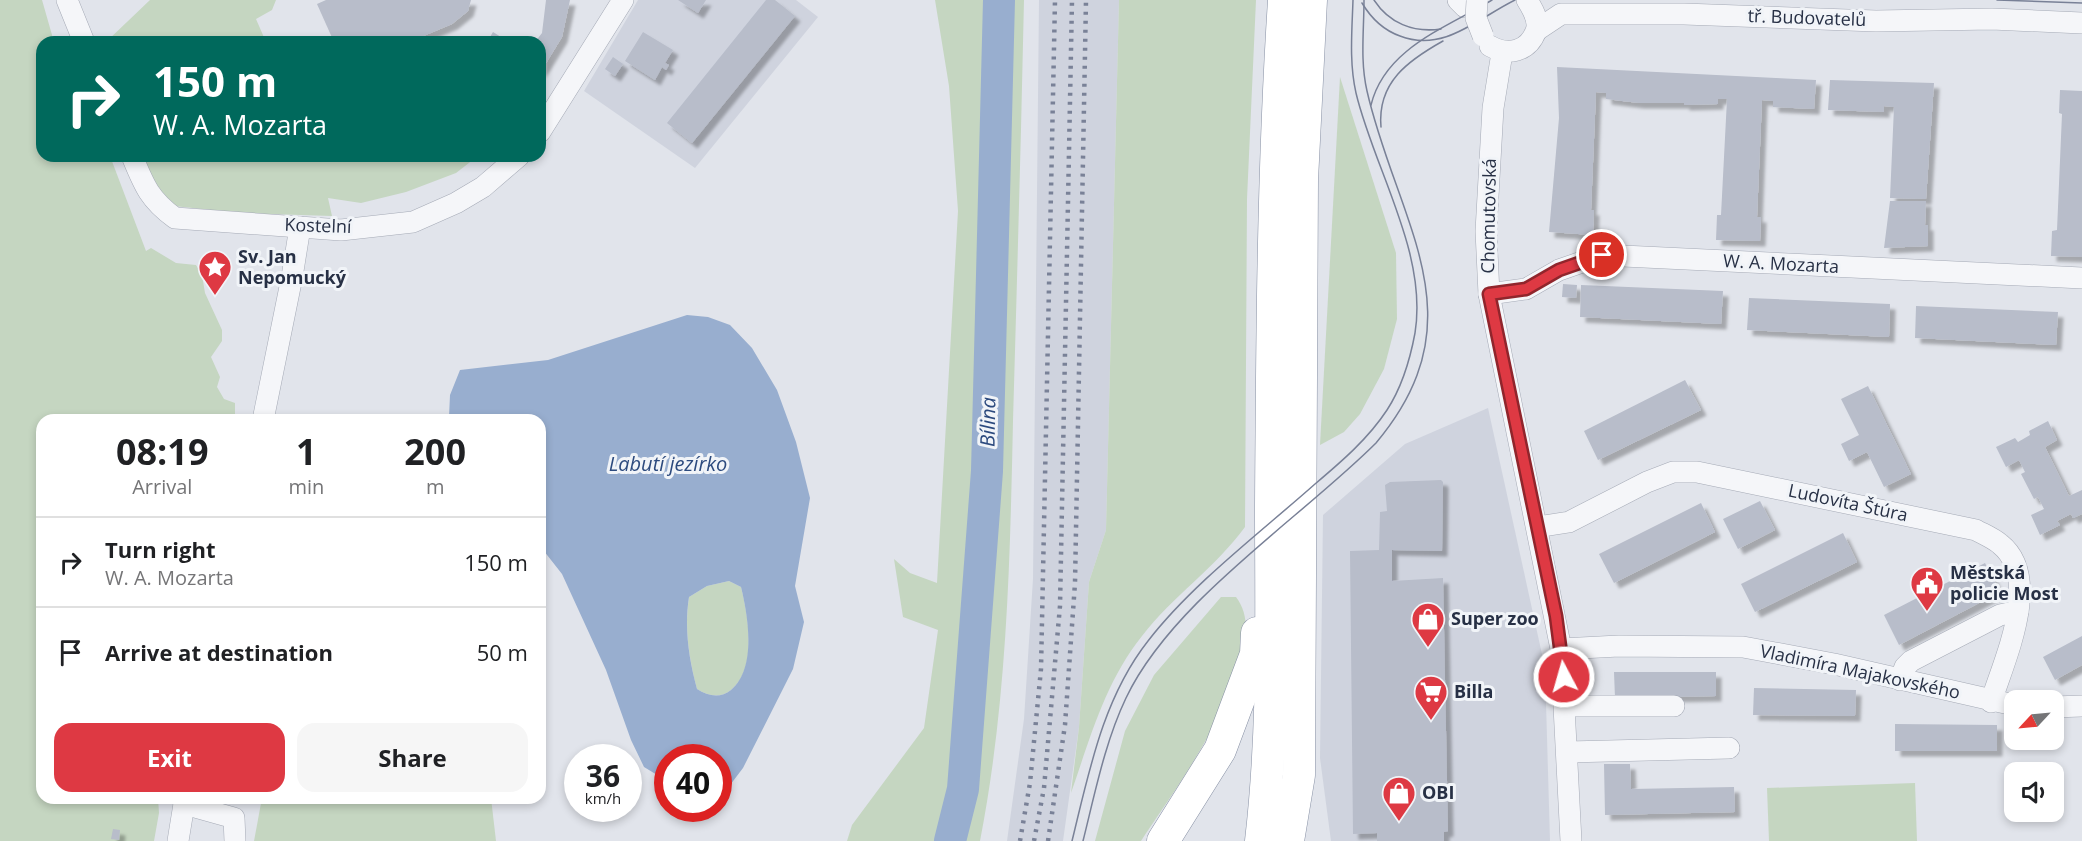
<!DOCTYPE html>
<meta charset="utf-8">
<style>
body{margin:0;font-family:"Open Sans",sans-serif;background:#f6f6f6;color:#202124;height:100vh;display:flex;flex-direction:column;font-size:22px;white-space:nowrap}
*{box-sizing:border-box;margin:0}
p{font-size:20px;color:#757577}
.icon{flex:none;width:33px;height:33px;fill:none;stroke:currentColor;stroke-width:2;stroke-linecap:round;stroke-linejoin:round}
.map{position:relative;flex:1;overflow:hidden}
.details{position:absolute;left:36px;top:414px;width:510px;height:390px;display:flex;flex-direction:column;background:#fff;border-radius:18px;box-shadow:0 3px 9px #0003}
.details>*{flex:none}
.guide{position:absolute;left:36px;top:36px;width:510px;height:126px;border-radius:18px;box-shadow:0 3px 9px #0003;background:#00695c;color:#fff;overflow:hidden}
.needle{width:39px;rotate:244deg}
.fabs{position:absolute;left:2004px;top:690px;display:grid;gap:12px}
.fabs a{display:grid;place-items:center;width:60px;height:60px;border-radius:12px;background:#fff;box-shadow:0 3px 9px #0003;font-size:30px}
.speed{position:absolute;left:564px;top:744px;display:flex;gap:12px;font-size:30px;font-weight:700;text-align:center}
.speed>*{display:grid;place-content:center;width:78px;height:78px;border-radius:50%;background:#fff;box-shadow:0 3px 9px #0003;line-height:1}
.speed small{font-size:15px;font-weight:400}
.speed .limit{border:9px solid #d22;background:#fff;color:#111}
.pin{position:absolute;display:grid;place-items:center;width:51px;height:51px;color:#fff;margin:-26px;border:3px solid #fff;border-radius:50%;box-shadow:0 2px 6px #0007}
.me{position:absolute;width:66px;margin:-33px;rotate:354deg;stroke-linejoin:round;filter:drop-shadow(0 0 4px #0008)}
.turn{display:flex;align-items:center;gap:21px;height:126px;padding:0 18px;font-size:27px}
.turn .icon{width:78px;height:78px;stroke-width:2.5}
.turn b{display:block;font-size:42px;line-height:51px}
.eta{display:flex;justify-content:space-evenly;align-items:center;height:102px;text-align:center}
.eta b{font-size:36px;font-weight:700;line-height:42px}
.primary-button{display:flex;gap:12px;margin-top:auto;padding:12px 18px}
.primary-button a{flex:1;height:69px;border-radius:18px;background:#de3943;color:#fff;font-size:24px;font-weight:700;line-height:69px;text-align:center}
.primary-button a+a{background:#f6f6f6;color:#202124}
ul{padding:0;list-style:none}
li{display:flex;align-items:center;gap:18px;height:90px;padding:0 18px;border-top:2px solid #e0e0e0}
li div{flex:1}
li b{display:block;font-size:22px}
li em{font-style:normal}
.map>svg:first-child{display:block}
.built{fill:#cfd3de}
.green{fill:#c5d6c1}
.water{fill:#98aecf;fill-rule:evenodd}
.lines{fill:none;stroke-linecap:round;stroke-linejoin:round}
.river{stroke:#98aecf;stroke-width:32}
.building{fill:#b8bdca;filter:url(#shadow)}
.minor-casing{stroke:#a5aab6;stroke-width:22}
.highway-casing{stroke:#8790a4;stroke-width:33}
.minor{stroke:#f5f6f9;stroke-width:21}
.highway{stroke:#fff;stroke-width:32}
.tram{stroke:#798197;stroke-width:1.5}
.rail{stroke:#798197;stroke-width:4.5;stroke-dasharray:3 6;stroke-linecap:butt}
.minor-bridge-casing{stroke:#a5aab6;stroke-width:22;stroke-linecap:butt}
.minor-bridge{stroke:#f5f6f9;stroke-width:21}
.route-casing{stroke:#90252c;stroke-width:15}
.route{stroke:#de3943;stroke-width:10}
.labels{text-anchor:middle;stroke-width:6;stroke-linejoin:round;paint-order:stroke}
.street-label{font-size:18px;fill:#273045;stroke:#f1f4f8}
.poi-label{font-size:18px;font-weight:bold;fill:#273045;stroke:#f1f4f8;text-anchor:start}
.water-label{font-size:20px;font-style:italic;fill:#2c4a7e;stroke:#f1f4f8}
</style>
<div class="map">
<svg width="2082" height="841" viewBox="0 0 2082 841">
<defs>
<filter id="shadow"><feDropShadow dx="5.5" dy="5.5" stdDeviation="1.5" flood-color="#0004"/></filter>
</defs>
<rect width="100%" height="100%" fill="#e1e4eb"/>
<!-- built -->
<g class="built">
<polygon points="638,0 796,0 818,17 695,168 584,91"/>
<polygon points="1039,0 1119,0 1106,530 1089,582 1079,727 1063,841 1007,841 1024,719 1033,579"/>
<polygon points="1488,408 1545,668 1550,841 1331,841 1320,758 1323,515 1405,444"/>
</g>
<!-- green -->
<g class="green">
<polygon points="0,0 42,0 54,42 42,42 42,156 110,156 146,251 151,248 176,263 196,265 202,275 205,293 222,330 222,341 211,357 220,377 217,387 224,399 235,403 235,420 42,420 42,798 158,798 159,813 154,841 0,841"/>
<polygon points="150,0 276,0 272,10 256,19 266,42 106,42"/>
<path d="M935 0H1024C1021 141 1017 281 1013 421 1010 563 1007 702 980 841H847L852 825 924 728 938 630 903 617 894 559 910 573 937 583 958 211 949 86Z"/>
<path d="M1119 0H1256L1247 199 1245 527C1215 568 1173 596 1142 636 1105 682 1090 739 1071 793L1079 727 1089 582 1106 530Z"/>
<polygon points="1340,77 1396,253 1397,319 1384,369 1360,414 1344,432 1320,445"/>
<polygon points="140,156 478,156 456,173 406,192 361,203 328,198 332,216 239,213 174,206 156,193"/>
<path d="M729 581 741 587C748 616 758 668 731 690 720 699 708 696 697 689 689 659 684 627 689 597L707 586Z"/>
<path d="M1221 597H1236C1279 652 1172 793 1141 841H1095L1125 731 1154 675Z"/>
<polygon points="1915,783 1917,841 1769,841 1767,788"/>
<polygon points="262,798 491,798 496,841 254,841"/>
</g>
<!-- water -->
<path class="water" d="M687 315 708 317 730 325 752 348 777 390 796 442 810 498 795 586 804 622 793 669 743 768 724 793H719L718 758H668L667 781 644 767 631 740 606 670 562 574 540 546V420H450L449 417 450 395 460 370 548 360ZM729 581 741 587C748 616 757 668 731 690 720 699 708 696 697 689 689 659 684 628 689 597L707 586Z"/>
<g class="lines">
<!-- river -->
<polyline class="river" points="950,841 963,789 987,471 999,0"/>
</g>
<!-- building -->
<g class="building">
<polygon points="326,0 471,0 468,11 452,24 409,42 334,42 317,4"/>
<polygon points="546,0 570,0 562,37 540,73 540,42 535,42 542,33"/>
<polygon points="678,0 706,0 698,13"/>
<polygon points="766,0 775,0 795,16 692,143 667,123"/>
<polygon points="493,32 509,42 487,42"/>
<polygon points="643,32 673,50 665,63 669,65 666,70 662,67 655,80 625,61"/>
<polygon points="613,57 623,64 615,76 605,69"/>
<polygon points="1557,67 1816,80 1814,109 1773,107 1773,101 1762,100 1757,217 1761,217 1760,241 1716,240 1717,215 1721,215 1727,99 1718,99 1718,104 1684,105 1684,103 1639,103 1606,99 1606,93 1596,92 1591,210 1594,210 1593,235 1549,232 1559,118"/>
<polygon points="1830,80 1934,83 1926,199 1890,198 1894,107 1884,106 1884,112 1828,110"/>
<polygon points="2060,90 2082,91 2082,257 2051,256 2052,231 2057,230 2062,114 2059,113"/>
<polygon points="1890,201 1926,201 1925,225 1928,225 1928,246 1884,248"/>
<polygon points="1563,284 1577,285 1576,298 1562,297"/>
<polygon points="1581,285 1723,291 1721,324 1580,317"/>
<polygon points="1749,298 1890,304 1889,337 1747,330"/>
<polygon points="1916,306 2058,312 2056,345 1915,338"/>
<polygon points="1685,380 1701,410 1598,460 1584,431"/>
<polygon points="1868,386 1911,474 1884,487 1867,452 1849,461 1841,444 1859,435 1841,399"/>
<polygon points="2048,421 2057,440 2045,447 2069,496 2082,490 2082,514 2073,518 2071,514 2057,521 2060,525 2040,535 2031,515 2044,509 2038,497 2034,499 2021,474 2025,472 2019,460 2006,467 1996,447 2015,438 2018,442 2030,435 2029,431"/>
<polygon points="1441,480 1443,482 1442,551 1392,550 1392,581 1443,578 1448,831 1444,832 1444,841 1377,841 1377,833 1353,834 1350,551 1379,550 1380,512 1387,511 1385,485 1390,482"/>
<polygon points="1760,501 1775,530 1738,549 1723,519"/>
<polygon points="1701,503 1715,532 1614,583 1599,554"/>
<polygon points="1843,533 1857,562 1755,612 1741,584"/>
<polygon points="1985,563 2000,592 1899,645 1884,615"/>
<polygon points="2082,636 2082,665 2055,680 2043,657"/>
<polygon points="1614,672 1716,672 1716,696 1615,698"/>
<polygon points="1754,688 1856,690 1855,716 1753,715"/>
<polygon points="1895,724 1997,725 1997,751 1895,751"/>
<polygon points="1604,764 1630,764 1631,789 1734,787 1735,812 1605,815"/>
<polygon points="113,829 120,830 119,840 111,839"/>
</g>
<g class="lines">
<defs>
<g id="minor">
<polyline points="67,0 84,42"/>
<polyline points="1458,0 1465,7"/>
<polyline points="1537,30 1561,14 1684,14 1876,21 1992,19 2082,23"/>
<path d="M1490 46C1508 56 1528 52 1536 31 1540 21 1532 8 1527 0"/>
<polyline points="1502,53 1493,108 1486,231 1489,294 1561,649 1571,841"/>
<polyline points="540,132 623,0"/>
<path d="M132 156C144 185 149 199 175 218L341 230 413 222 456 203 483 187 519 156"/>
<polyline points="1489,294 1526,289 1559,270 1602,255 2082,278"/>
<polyline points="263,420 292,277 300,227"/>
<path d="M1537 527 1569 522 1647 482 1673 472H1697L1976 530C1983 534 1993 538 2000 544 2043 578 2004 660 1991 702"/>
<polyline points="1561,649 1619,646 1743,647 1834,664 2014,705"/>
<polyline points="1900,680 1905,667 1911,661 2000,615 2018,611"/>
<polyline points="1566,706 1674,706"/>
<polyline points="2054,707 2082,706"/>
<polyline points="1568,752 1729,748"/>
<polyline points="184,804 234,818 235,841"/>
<polyline points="178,841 185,798"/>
</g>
<g id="highway">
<polyline points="1163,841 1220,750 1256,654 1257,633"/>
<path d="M1261 841C1274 730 1271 618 1271 507 1272 338 1273 168 1284 0"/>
<polyline points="1288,841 1299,775 1302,180 1311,0"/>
</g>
</defs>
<!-- minor casing -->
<use href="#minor" class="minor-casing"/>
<!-- highway casing -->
<use href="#highway" class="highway-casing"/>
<!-- minor -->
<use href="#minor" class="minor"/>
<!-- highway -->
<use href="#highway" class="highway"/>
<!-- tram -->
<g class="tram">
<path d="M1374 0C1389 23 1413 33 1441 29"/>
<polyline points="1997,0 2082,3"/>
<path d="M1362 3C1371 18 1383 30 1400 36 1444 53 1478 18 1515 0"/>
<path d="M1371 105C1385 48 1446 28 1492 0"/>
<path d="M1381 127C1377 82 1409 60 1443 41"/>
<path d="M1072 841C1089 772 1103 698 1148 641 1192 584 1261 532 1315 484 1341 462 1368 439 1387 410 1402 387 1410 360 1415 333 1428 253 1374 169 1356 93 1349 62 1352 31 1353 0"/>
<path d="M1083 841C1095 793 1105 742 1126 698 1172 601 1300 519 1376 443 1482 317 1397 223 1367 91 1360 61 1364 31 1364 0"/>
</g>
<!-- rail -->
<g class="rail">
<polyline points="1020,841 1030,783 1041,669 1055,0"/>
<polyline points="1034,841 1044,788 1060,606 1072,0"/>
<polyline points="1048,841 1065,725 1075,583 1086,0"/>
</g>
<defs>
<polyline id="minor-bridge" points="1477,1 1476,18 1483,36"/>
</defs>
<!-- minor-bridge casing -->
<use href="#minor-bridge" class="minor-bridge-casing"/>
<!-- minor-bridge -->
<use href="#minor-bridge" class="minor-bridge"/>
</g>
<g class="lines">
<defs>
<polyline id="route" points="1564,677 1556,616 1489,294 1526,289 1559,270 1602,255"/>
</defs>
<!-- route casing -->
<use href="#route" class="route-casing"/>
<!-- route -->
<use href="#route" class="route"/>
</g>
<!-- icons -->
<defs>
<symbol id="sight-pin" viewBox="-11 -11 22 30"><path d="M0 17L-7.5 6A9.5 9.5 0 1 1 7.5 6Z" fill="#de3943" stroke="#f1f4f8"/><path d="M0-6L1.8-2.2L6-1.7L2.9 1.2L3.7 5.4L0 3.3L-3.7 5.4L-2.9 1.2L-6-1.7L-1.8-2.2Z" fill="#fff"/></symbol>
<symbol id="civic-pin" viewBox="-11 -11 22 30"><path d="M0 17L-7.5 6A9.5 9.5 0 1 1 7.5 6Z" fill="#de3943" stroke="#f1f4f8"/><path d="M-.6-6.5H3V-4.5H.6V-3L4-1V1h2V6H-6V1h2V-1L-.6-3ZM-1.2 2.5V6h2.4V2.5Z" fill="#fff"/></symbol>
<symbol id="shop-pin" viewBox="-11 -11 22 30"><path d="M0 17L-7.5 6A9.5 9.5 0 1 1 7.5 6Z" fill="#de3943" stroke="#f1f4f8"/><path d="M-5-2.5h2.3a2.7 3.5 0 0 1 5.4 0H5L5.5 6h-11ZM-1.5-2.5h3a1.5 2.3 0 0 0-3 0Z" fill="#fff"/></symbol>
<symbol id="supermarket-pin" viewBox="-11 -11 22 30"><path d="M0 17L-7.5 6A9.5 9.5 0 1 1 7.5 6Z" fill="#de3943" stroke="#f1f4f8"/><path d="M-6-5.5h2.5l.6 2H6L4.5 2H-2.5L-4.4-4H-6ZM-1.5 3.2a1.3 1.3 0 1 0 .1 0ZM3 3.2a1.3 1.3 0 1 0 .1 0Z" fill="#fff"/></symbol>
</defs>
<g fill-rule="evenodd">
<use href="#sight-pin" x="196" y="248" width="38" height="52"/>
<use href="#civic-pin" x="1908" y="564" width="38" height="52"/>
<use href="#shop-pin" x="1409" y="600" width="38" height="52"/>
<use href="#supermarket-pin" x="1412" y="673" width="38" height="52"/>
<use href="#shop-pin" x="1380" y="774" width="38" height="52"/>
</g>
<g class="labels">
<!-- street labels -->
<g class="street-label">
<text transform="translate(1807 18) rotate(2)" y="6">tř. Budovatelů</text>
<text transform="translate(1489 216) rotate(-89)" y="6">Chomutovská</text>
<text transform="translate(318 226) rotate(2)" y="6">Kostelní</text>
<text transform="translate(1781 264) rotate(3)" y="6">W. A. Mozarta</text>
<text transform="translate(1848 503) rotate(12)" y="6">Ludovíta Štúra</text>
<text transform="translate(1860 672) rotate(12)" y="6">Vladimíra Majakovského</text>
</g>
<!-- poi labels -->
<g class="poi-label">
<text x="238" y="263">Sv. Jan<tspan x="238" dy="21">Nepomucký</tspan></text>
<text x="1950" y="579">Městská<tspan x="1950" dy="21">policie Most</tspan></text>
<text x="1451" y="625">Super zoo</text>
<text x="1454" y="698">Billa</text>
<text x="1422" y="799">OBI</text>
</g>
<!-- water labels -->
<g class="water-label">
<text transform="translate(988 422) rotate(-89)" y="7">Bílina</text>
<text x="668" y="471">Labutí jezírko</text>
</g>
</g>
</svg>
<div class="fabs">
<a><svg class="needle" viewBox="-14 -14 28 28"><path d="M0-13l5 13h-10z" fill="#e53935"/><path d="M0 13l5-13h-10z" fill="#757577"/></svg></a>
<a><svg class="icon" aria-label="sound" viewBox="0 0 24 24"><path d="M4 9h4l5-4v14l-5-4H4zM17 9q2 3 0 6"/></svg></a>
</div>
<div class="speed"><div>36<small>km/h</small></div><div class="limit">40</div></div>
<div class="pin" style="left:1602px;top:255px;background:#d93025"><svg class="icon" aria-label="arrive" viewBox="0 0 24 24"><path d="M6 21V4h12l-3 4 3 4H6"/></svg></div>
<svg class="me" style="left:1564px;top:677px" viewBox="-20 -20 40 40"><circle r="17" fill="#de3943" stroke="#fff" stroke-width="3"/><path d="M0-11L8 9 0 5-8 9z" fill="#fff"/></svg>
<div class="guide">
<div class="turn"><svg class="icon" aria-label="right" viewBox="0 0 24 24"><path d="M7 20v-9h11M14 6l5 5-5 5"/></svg><div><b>150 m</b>W. A. Mozarta</div></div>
</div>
<section class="details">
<div class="eta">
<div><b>08:19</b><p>Arrival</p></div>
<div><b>1</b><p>min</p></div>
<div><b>200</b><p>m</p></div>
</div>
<ul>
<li><svg class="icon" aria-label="right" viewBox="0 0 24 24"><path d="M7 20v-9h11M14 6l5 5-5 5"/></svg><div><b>Turn right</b><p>W. A. Mozarta</p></div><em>150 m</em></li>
<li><svg class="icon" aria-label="arrive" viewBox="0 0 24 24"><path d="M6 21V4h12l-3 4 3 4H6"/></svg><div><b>Arrive at destination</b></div><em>50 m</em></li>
</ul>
<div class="primary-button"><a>Exit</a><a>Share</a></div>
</section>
</div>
